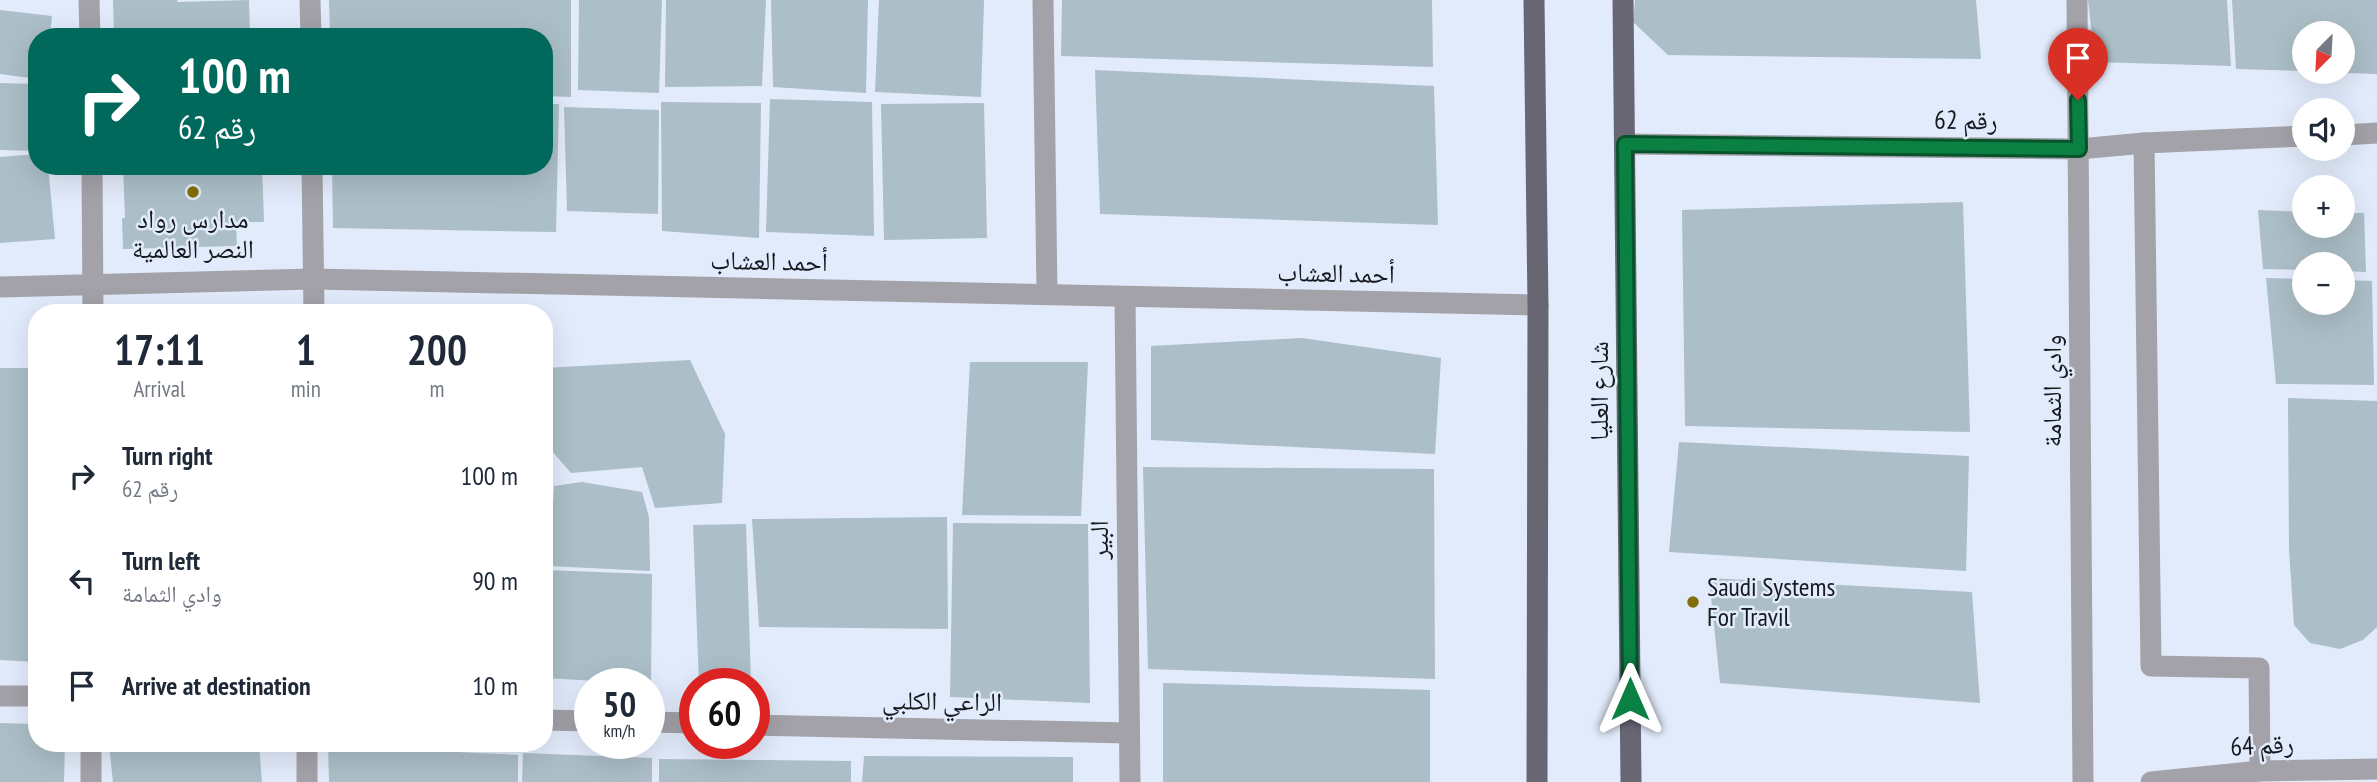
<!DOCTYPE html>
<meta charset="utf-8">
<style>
body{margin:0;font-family:"PT Sans Narrow","Noto Naskh Arabic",sans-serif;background:#f6f6f7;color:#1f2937;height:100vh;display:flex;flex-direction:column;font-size:26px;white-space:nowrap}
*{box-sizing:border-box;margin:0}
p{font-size:23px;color:#747a83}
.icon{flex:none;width:38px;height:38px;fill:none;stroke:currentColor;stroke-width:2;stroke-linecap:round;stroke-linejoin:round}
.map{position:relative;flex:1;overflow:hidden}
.panel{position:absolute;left:28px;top:304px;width:525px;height:448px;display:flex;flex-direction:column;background:#fff;border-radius:28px;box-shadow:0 7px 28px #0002}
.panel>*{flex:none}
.hud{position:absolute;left:28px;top:28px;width:525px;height:147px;border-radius:28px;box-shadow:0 7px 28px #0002;background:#00695c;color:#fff;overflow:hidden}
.needle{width:46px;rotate:204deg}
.controls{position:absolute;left:2292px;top:21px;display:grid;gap:14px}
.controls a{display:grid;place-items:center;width:63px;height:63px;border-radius:50%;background:#fff;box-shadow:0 7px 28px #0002;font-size:35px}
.speed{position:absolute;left:574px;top:668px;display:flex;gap:14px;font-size:35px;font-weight:700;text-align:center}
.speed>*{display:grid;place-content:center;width:91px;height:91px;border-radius:50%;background:#fff;box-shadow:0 7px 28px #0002;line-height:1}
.speed small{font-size:18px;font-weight:400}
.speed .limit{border:10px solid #d22;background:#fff;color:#111}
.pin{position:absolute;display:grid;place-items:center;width:60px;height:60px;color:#fff;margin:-72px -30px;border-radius:50% 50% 50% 0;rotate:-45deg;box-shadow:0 0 7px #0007}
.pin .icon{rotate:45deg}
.me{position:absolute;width:77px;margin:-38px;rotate:0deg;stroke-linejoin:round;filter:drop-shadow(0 0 5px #0008)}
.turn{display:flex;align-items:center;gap:24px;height:147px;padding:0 35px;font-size:32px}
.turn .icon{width:91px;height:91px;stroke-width:2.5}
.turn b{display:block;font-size:49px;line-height:60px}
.eta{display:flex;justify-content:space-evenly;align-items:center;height:119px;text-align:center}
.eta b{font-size:42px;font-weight:700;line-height:49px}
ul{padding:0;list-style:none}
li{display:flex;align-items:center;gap:21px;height:105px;padding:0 35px}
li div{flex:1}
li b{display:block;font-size:26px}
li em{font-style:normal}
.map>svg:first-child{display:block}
.building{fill:#acbec7}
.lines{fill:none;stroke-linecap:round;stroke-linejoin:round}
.minor{stroke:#a3a2a9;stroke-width:21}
.major{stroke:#686673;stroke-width:21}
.route-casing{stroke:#07532c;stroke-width:18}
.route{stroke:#0b8043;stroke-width:12}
.poi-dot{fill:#826e0a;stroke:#e2ebfb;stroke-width:2.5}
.labels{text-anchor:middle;stroke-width:5;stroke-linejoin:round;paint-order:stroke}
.street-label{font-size:26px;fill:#16191e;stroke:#e2ebfb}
.poi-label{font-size:26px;fill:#16191e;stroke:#e2ebfb}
</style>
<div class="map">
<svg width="2377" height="782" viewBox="0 0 2377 782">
<rect width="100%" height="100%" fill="#e2ebfb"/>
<!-- building -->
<g class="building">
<polygon points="113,0 177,0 178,2 249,0 250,37 114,37"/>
<polygon points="329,0 571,0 571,97 544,96 544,37 330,37"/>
<polygon points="579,0 662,0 659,93 578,90"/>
<polygon points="666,0 766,0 762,86 665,87"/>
<polygon points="771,0 868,0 866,93 773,87"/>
<polygon points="879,0 984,0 981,97 875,92"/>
<polygon points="1062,0 1432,0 1433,67 1061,56"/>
<polygon points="1635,0 1976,0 1981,59 1668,55 1633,22"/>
<polygon points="2088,0 2227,0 2231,66 2095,62"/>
<polygon points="2232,0 2377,0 2377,74 2343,73 2343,33 2305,33 2305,71 2236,69"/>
<polygon points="0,10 52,16 50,37 37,37 37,79 0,74"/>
<polygon points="1095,70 1434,86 1438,225 1100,214"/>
<polygon points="0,83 37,84 37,151 0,150"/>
<polygon points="770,99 872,102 874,236 766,232"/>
<polygon points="661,102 761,103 759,238 662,231"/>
<polygon points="984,103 987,238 884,240 881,104"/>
<polygon points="544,104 559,104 556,232 333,228 332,166 544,166"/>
<polygon points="564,107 659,110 658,214 567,211"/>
<polygon points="37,154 37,166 48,166 55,239 0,243 0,157"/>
<polygon points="123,166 262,166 264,222 236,222 237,246 123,249 122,218 125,218"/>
<polygon points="1963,202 1970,432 1685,426 1682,210"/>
<polygon points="2258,210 2305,212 2305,226 2343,226 2343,213 2364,213 2366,272 2343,271 2343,264 2305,264 2305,270 2263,269"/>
<polygon points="2266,278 2305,279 2305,303 2343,303 2343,280 2372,281 2374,385 2276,384"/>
<polygon points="1302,338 1441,358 1435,454 1151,440 1151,346"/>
<polygon points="690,360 725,434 722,503 655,508 642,467 571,473 544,442 544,368"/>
<polygon points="970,362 1088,362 1081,516 962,515"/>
<polygon points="0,368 37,368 37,662 0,660"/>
<polygon points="2288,398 2377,401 2377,627 2363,640 2340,649 2310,643 2294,625 2289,549"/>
<polygon points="1679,442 1969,456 1966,571 1669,552"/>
<polygon points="1143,467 1434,469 1435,679 1148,669"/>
<polygon points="544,477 551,478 548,528 544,535"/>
<polygon points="582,482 642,492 649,517 650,571 549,566 554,486"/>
<polygon points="947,517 948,629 759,627 752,519"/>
<polygon points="953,523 1088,524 1090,703 950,697"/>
<polygon points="746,524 751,684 699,684 693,525"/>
<polygon points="544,570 652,574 651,684 544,678"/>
<polygon points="1709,578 1972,592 1980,703 1720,683"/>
<polygon points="1163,683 1430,690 1430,782 1163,782"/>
<polygon points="0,723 37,724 37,744 65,744 64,782 0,782"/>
<polygon points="109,744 259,744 262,782 113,782"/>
<polygon points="328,746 518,755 518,782 329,782"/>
<polygon points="523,753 652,758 652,782 522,782"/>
<polygon points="864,756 1073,757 1073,782 862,782"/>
<polygon points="659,759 851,761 851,782 659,782"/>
</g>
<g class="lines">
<!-- minor -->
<g class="minor">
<polyline points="89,0 90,37"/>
<polyline points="310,0 311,37"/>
<polyline points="1043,0 1047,294"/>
<polyline points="2077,0 2083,782"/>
<polyline points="2343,135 2377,133"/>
<polyline points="2144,143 2151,666 2259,668 2260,771"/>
<polyline points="1625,144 2079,149 2144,143 2305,136"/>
<polyline points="92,166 93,313"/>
<polyline points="312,166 314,313"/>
<polyline points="0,287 314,279 1538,305"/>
<polyline points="1125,297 1130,782"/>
<polyline points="0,696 37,696"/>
<polyline points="544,720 590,721"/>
<polyline points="649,722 695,723"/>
<polyline points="754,725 1128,733"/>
<polyline points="91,744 91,782"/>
<polyline points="307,782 307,744"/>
<polyline points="2151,782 2260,771 2377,769"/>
</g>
<!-- major -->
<g class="major">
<polyline points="1534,0 1538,305 1537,782"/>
<polyline points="1623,0 1631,782"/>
</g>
</g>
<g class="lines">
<defs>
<polyline id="route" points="1630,699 1625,144 2079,149 2078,100"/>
</defs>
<!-- route casing -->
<use href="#route" class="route-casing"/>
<!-- route -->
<use href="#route" class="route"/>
</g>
<!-- markers -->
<g class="poi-dot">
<circle cx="193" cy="192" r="7"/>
<circle cx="1693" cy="602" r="7"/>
</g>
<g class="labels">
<!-- street labels -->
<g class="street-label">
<text transform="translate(1966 120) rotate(1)" y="9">رقم 62</text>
<text transform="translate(769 261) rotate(1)" y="9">أحمد العشاب</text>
<text transform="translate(1336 273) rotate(1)" y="9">أحمد العشاب</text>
<text transform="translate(1599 391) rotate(-90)" y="9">شارع العليا</text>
<text transform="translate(2052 391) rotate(-90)" y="9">وادي الثمامة</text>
<text transform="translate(1099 540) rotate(-90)" y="9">البير</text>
<text transform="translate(942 701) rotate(1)" y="9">الراعي الكلبي</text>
<text transform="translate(2262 745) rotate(-3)" y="9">رقم 64</text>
</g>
<!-- poi labels -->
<g class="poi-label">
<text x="193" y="228">مدارس رواد<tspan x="193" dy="30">النصر العالمية</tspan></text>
<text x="1707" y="596" text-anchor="start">Saudi Systems<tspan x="1707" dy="30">For Travil</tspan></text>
</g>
</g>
</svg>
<div class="controls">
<a><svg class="needle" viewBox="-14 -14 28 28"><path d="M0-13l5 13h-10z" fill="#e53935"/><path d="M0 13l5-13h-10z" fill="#747a83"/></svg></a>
<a><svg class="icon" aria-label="sound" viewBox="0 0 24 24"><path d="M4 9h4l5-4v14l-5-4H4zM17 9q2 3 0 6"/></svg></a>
<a>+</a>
<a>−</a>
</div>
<div class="speed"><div>50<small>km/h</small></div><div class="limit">60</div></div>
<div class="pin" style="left:2078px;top:100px;background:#d93025"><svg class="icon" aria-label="arrive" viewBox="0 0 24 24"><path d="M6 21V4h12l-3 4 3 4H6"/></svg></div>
<svg class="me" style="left:1630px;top:699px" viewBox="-20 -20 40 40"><path d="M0-17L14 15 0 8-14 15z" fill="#0b8043" stroke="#fff" stroke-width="4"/></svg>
<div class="hud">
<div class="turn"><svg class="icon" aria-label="right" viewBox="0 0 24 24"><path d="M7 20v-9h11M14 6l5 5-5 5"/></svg><div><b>100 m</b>رقم 62</div></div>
</div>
<section class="panel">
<div class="eta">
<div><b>17:11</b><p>Arrival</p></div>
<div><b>1</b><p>min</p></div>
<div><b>200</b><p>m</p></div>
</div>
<ul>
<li><svg class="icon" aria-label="right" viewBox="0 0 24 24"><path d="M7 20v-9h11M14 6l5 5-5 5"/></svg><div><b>Turn right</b><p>رقم 62</p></div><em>100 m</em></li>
<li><svg class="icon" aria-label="left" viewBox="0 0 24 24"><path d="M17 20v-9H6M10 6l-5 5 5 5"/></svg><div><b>Turn left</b><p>وادي الثمامة</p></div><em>90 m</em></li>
<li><svg class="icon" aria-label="arrive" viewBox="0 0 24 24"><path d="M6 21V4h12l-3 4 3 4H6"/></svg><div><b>Arrive at destination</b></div><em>10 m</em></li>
</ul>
</section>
</div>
